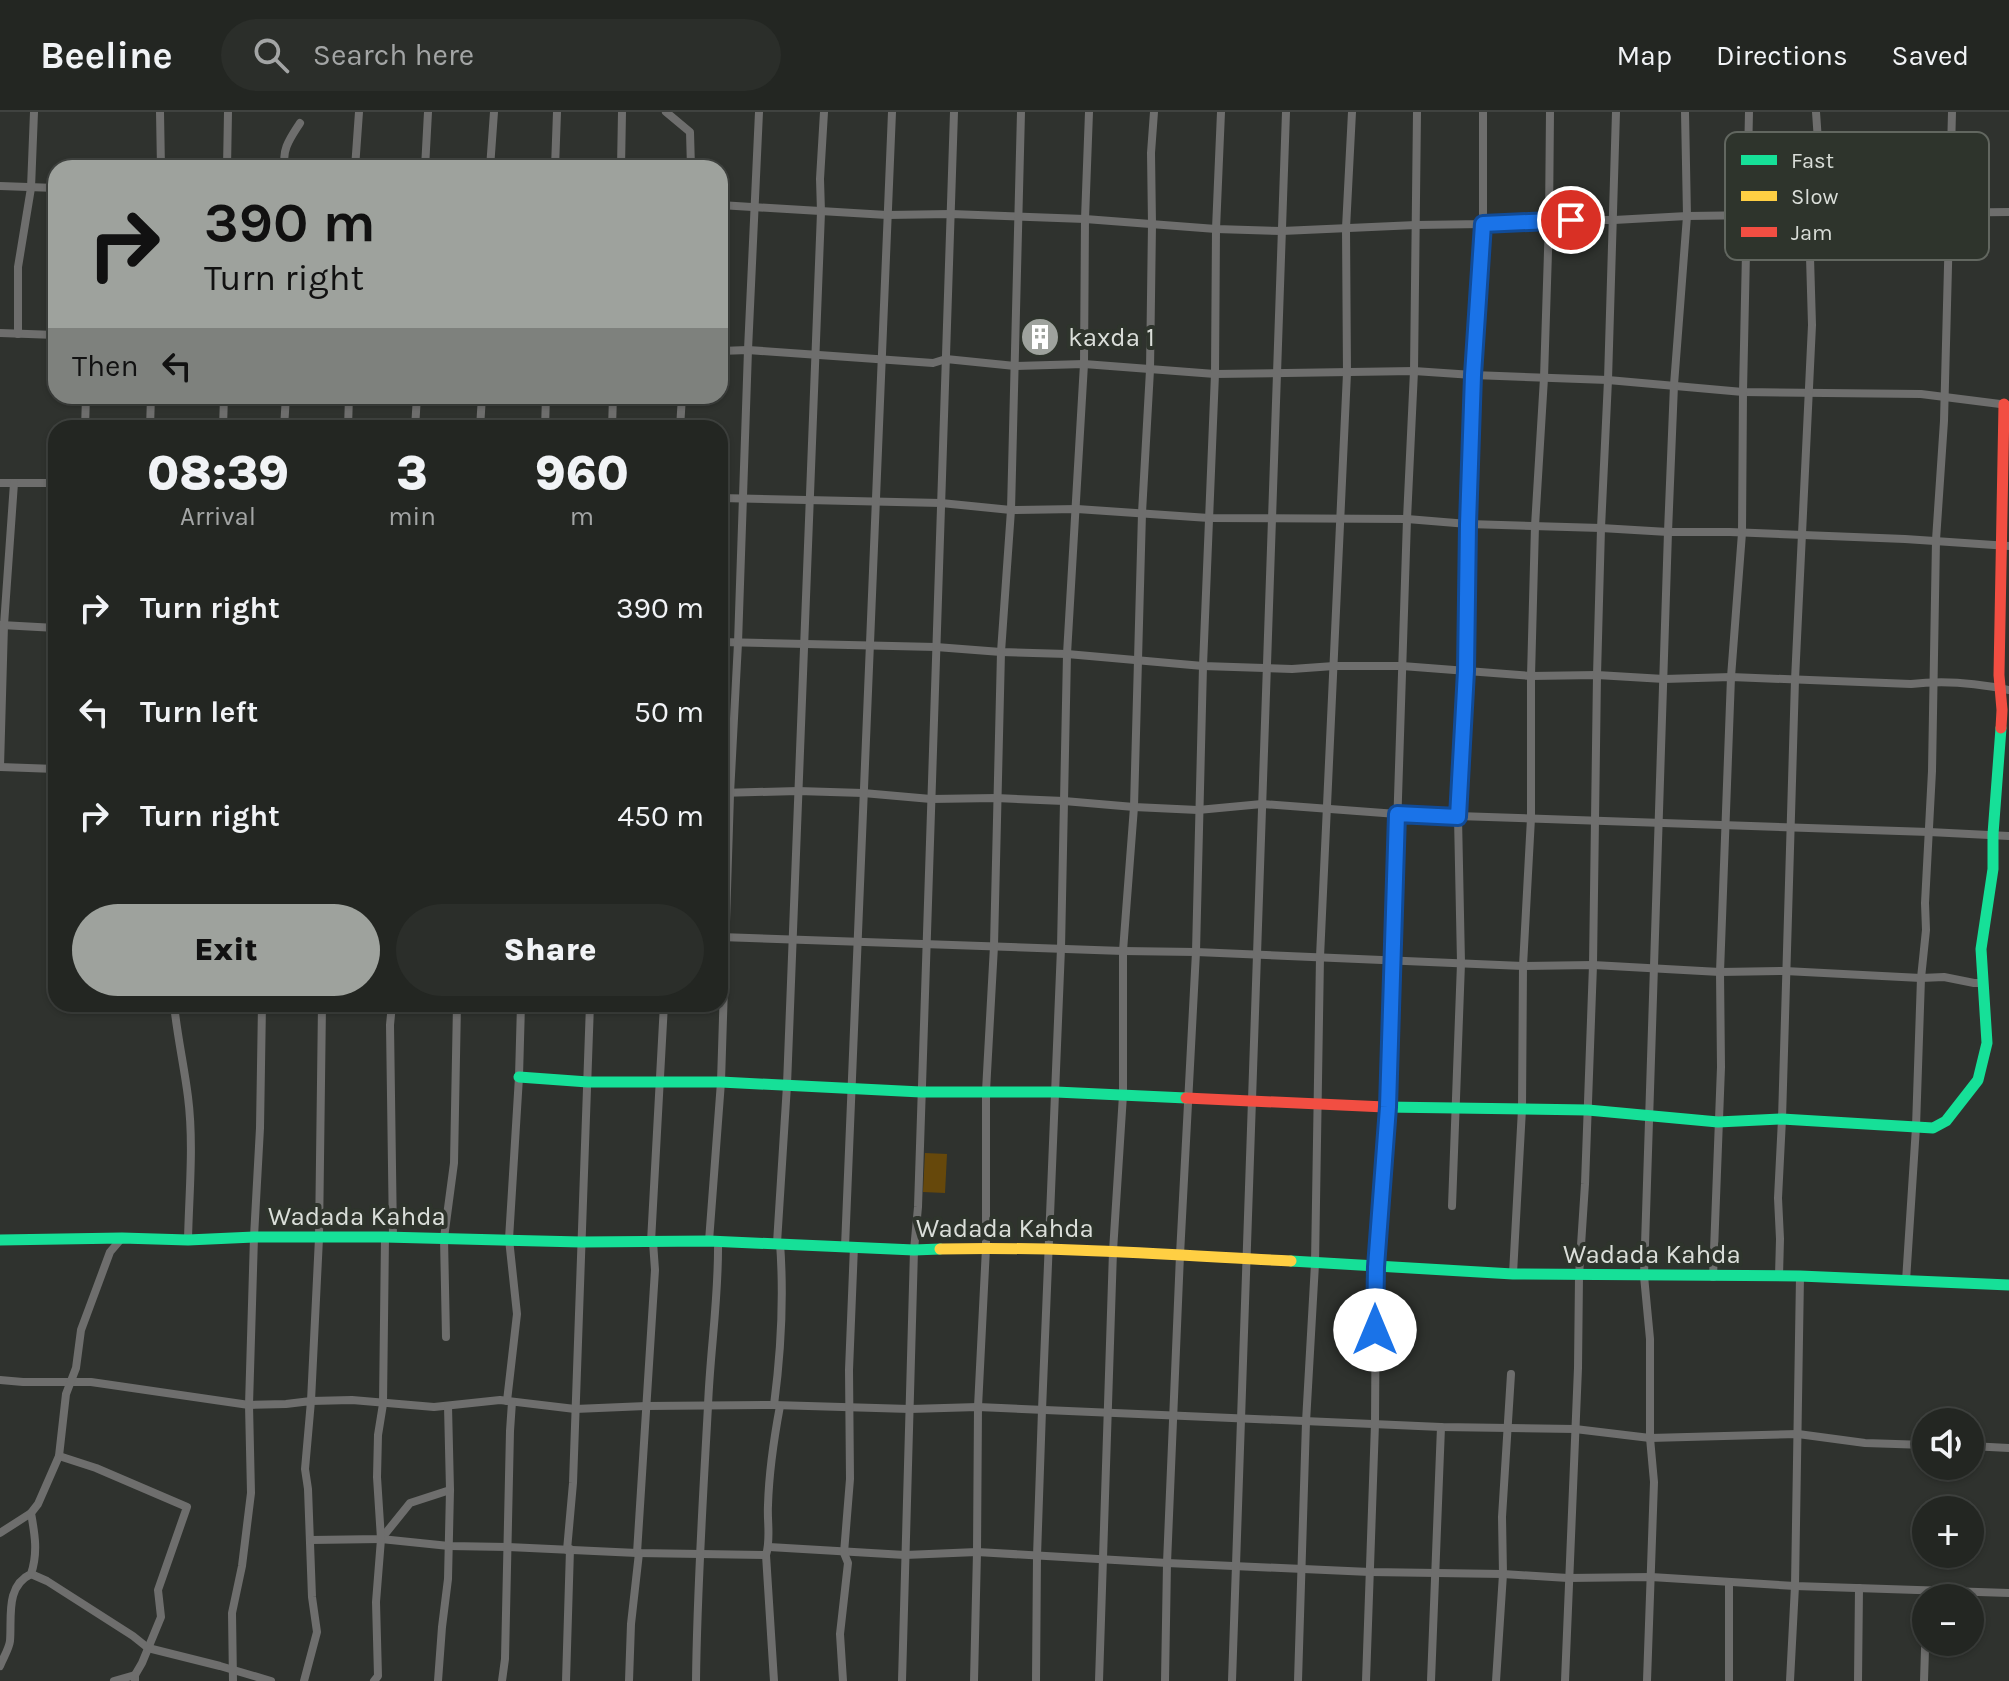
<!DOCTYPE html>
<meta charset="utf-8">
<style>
body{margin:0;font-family:Karla,sans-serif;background:#2b2e2a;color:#f1f3f6;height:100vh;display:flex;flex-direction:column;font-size:30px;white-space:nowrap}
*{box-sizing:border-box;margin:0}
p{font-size:26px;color:#a3a5a5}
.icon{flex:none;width:44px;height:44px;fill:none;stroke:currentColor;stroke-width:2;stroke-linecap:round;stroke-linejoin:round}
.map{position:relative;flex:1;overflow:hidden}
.panel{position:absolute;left:48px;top:308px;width:680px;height:592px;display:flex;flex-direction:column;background:#232622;border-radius:24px;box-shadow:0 2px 6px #0004,0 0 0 2px #404340}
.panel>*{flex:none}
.hud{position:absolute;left:48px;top:48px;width:680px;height:244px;border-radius:24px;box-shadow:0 2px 6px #0004,0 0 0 2px #404340;background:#9ea29d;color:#111;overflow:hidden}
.fabs{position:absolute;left:1912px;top:1296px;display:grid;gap:16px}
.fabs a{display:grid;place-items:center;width:72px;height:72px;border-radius:50%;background:#232622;box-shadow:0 2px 6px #0004,0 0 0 2px #404340;font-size:40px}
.pin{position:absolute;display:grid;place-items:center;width:68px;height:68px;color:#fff;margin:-34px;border:4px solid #fff;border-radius:50%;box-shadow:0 2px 8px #0007}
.me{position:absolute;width:88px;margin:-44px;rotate:0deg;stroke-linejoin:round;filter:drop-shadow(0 0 6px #0008)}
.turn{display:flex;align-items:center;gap:28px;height:168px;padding:0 24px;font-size:36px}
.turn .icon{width:104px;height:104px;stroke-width:2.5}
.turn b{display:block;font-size:56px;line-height:68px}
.then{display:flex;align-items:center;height:76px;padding:0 24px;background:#0003;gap:16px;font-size:30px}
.eta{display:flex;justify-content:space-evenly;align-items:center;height:136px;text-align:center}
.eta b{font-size:48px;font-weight:800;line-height:56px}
.cta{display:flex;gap:16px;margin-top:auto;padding:16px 24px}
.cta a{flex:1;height:92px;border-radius:48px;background:#9ea29d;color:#111;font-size:32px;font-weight:800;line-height:92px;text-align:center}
.cta a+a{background:#2b2e2a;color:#f1f3f6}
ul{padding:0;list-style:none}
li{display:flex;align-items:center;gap:24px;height:104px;padding:0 24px}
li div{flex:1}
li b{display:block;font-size:30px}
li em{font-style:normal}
header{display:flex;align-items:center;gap:48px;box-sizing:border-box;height:112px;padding:0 40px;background:#232622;border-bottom:2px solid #404340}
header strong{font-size:38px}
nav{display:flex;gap:44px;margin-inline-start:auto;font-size:28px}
.search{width:560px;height:72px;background:#2b2e2a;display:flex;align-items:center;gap:20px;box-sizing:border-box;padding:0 28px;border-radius:44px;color:#a3a5a5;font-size:30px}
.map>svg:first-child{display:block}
.green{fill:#66480b}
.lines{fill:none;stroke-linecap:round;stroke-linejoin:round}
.street{stroke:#6e6e6d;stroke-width:8}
.fast{stroke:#16e098;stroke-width:11}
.slow{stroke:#ffcf43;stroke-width:11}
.jam{stroke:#f24e42;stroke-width:11}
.route-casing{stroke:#114b97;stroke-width:20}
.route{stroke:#1a73e8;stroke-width:14}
.labels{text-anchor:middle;stroke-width:8;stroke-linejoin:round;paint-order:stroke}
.poi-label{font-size:26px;fill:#daded9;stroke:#2e342c;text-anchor:start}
.street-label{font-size:26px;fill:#daded9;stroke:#2e342c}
.key{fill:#2e342c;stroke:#626760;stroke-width:2}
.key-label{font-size:22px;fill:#daded9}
</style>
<header>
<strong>Beeline</strong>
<div class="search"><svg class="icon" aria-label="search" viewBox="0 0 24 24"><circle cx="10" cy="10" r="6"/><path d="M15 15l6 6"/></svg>Search here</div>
<nav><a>Map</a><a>Directions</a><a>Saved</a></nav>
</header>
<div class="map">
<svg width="2009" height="1569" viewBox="0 0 2009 1569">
<rect width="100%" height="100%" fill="#2f322e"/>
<!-- green -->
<polygon class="green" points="925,1041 947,1042 945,1081 923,1080"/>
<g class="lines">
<!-- street -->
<g class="street">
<polyline points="160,0 161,56"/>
<polyline points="666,0 690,20 691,56"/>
<polyline points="227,56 228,0"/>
<path d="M286 56C280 39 291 25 300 11"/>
<polyline points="355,56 359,0"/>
<polyline points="425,56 428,0"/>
<polyline points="490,56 494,0"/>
<polyline points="555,56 557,0"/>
<polyline points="621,56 622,0"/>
<polyline points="0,74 56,76"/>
<polyline points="720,93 887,103 951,102 1085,107 1216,117 1282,119 1416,113 1483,112 1549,108 1614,108 1687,104 2009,100"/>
<polyline points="0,221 56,223"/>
<polyline points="18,222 18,155 31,76 34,0"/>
<polyline points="720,239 748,238 933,251 946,247 1015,254 1084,252 1215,262 1414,259 1473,263 1608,268 1743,280 1921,282 2008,293"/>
<polyline points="85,316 86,284"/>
<polyline points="150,316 151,284"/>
<polyline points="223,316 224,284"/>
<polyline points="284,316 286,284"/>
<polyline points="348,316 349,284"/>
<polyline points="415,316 417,284"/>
<polyline points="480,316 482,284"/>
<polyline points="545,316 546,284"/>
<polyline points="612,316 613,284"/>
<polyline points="680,316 682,284"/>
<polyline points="0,371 56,371"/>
<polyline points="720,386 941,391 1011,398 1077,397 1209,406 1407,407 1468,412 1601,416 1668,420 1730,420 1905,427 2009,434"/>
<polyline points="1,513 56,516"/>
<path d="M720 530 936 535 1001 540 1067 542 1203 554 1292 557 1334 554H1402L1531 564 1597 563 1664 567 1731 565 1911 572C1944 568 1977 571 2009 578"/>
<polyline points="0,655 4,513 14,371"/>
<polyline points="0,655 56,657"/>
<polyline points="720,681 798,679 863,681 931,687 996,686 1064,689 1134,695 1198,698 1262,692 1397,702 1929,720 2009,724"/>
<polyline points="720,825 1123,839 1196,840 1523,854 1593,853 1720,860 1785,859 1921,866 1944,865 1974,871 1983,871"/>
<path d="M174 892C177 923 184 953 188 985 194 1032 189 1081 188 1128"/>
<polyline points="322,892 319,1126 311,1289 352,1288 434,1295 500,1288 575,1297 646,1294 774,1293 910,1297 978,1295 1441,1315 1575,1317 1650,1326 1798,1322 1865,1331 1926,1333"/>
<polyline points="392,892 390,913 393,1125"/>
<polyline points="1452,1094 1461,851 1458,705 1466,559 1468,412 1473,263 1483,112 1483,0"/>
<polyline points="709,1129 721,970 730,682 738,531 748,238 759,0"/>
<polyline points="651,1130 664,892"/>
<polyline points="777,1131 787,973 821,100 820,67 824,0"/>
<polyline points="845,1135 892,0"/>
<polyline points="1513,1162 1522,997 1523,854 1531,706 1531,564 1535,414 1544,266 1549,108 1550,0"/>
<polyline points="1779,1164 1780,1127 1778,1086 1782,1007 1795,568 1812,213 1810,145 1817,101 1820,58 1816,0"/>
<polyline points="1713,1165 1721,955 1720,860 1731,565 1742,421 1743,280 1749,0"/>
<polyline points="1906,1169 1916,1015 1921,866 1926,818 1925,791 1932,659 1936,428 1944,309 1952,0"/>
<polyline points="446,1225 444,1126 454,1051 457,892"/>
<polyline points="0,1268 23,1270 91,1270 249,1293 286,1292 311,1289 305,1357 308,1377 312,1485 317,1520 304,1569"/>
<polyline points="507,1289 517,1202 509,1127 519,965 521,892"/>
<path d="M774 1293C781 1240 784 1185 780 1131"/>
<polyline points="1970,1334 2009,1336"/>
<polyline points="59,1344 96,1356 187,1395 158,1478 161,1505 142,1551 135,1563 135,1569"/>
<polyline points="0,1421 31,1401"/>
<polyline points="381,1427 449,1434 508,1435 637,1441 766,1443"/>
<polyline points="311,1428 381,1427 410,1391 450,1378"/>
<polyline points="769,1435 905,1443 977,1440 1167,1451 1370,1460 1503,1462 1568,1466 1651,1465 1795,1474 2009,1481"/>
<polyline points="567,1438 573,1371 590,892"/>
<polyline points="637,1441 655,1158 653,1130"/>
<polyline points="31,1462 47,1469 133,1524 148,1536 220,1554 271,1569"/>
<path d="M0 1554C3 1546 9 1537 10 1529 12 1506 5 1474 31 1462 38 1441 35 1423 31 1401L38 1392 59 1344 66 1282 76 1256 81 1218 110 1140 122 1126"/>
<polyline points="114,1569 135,1563"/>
<polyline points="233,1569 232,1501 242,1454 251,1381 249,1293 254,1125 260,1016 262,892"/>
<polyline points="374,1569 378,1564 376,1490 381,1427 377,1365 378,1323 383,1292 385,1125"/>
<polyline points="438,1569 442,1515 448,1467 450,1378 448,1294"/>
<polyline points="502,1569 505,1547 510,1319 512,1290"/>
<polyline points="566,1569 570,1437"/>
<polyline points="629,1569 631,1512 639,1441"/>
<path d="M696 1569C697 1477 703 1386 708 1294 710 1239 719 1185 718 1129"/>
<path d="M774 1569 766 1443C771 1427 767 1410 768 1393 769 1360 774 1326 780 1294"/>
<polyline points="843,1569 840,1522 848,1451 844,1441 850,1367 849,1258 854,1134"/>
<polyline points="902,1569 914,1138 918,1095 954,0"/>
<polyline points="974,1569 977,1440 978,1295 986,1136 986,979 994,834 1001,540 1011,398 1021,0"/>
<polyline points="1036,1569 1037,1444 1042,1298 1061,836 1067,542 1084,252 1085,107 1089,0"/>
<polyline points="1099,1569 1113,1139 1123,983 1123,839 1134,695 1142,401 1150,258 1152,112 1151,41 1154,0"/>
<polyline points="1165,1569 1167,1451 1180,1143 1196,840 1203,554 1215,262 1216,117 1221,0"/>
<polyline points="1232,1569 1286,0"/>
<polyline points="1298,1569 1306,1310 1315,1152 1320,845 1347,261 1346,116 1352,0"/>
<polyline points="1366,1569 1375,1312 1376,1155 1388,995 1407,407 1414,259 1417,0"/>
<polyline points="1431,1569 1441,1315"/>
<polyline points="1496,1569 1503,1462 1502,1405 1511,1262"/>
<polyline points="1565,1569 1578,1256 1579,1164 1585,1072 1593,853 1597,563 1601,416 1608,268 1616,0"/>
<polyline points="1647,1569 1654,1370 1650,1326 1650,1227 1644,1164 1668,420 1674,273 1687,104 1685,0"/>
<polyline points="1729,1569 1729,1470"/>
<polyline points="1790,1569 1795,1474 1800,1164"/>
<polyline points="1858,1569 1859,1476"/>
<polyline points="1924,1569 1926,1506"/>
</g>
<!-- fast -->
<g class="fast">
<polyline points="519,965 588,970 721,970 921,980 1056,980 1186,986"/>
<polyline points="1385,995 1588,998 1718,1010 1782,1007 1933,1016 1946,1009 1978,968 1987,931 1981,837 1993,757 1993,722 2001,616"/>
<polyline points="0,1128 122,1126 188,1128 254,1125 385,1125 581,1130 709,1129 914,1138 940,1137"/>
<polyline points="1291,1149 1513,1162 1800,1164 2009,1173"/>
</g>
<!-- slow -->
<path class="slow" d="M940 1137C1057 1134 1174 1143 1291 1149"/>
<!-- jam -->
<g class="jam">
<polyline points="2001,616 2002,598 1999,563 2004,292"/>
<polyline points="1186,986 1385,995"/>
</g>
</g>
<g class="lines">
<defs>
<polyline id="route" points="1375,1218 1376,1155 1388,995 1397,702 1458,705 1466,559 1468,412 1473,263 1483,112 1571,108"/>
</defs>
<!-- route casing -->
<use href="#route" class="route-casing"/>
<!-- route -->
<use href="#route" class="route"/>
</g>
<!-- icons -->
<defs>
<symbol id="building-disc" viewBox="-11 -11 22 22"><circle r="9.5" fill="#9ea29d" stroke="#2e342c"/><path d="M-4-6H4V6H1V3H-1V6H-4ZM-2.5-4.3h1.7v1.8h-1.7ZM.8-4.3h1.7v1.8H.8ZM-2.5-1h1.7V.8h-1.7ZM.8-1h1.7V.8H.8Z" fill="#fff"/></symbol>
</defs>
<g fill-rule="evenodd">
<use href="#building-disc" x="1018" y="203" width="44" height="44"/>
</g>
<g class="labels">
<!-- poi labels -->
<g class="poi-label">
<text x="1068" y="234">kaxda 1</text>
</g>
<!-- street labels -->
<g class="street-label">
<text x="357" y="1113">Wadada Kahda</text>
<text x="1005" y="1125">Wadada Kahda</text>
<text x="1652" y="1151">Wadada Kahda</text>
</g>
</g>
<!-- legend -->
<rect x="1725" y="20" width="264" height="128" rx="12" class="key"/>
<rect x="1741" y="43" width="36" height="10" fill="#16e098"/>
<rect x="1741" y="79" width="36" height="10" fill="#ffcf43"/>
<rect x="1741" y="115" width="36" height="10" fill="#f24e42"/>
<g class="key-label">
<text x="1791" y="56">Fast</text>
<text x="1791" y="92">Slow</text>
<text x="1791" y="128">Jam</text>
</g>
</svg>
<div class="fabs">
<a><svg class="icon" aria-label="sound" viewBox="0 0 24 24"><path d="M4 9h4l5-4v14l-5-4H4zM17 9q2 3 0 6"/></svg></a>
<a>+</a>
<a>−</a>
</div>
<div class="pin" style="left:1571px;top:108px;background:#d93025"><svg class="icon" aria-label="arrive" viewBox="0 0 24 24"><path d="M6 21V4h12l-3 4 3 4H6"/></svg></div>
<svg class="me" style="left:1375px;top:1218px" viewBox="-20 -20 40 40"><circle r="19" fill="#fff"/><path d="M0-13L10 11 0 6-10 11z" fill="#1a73e8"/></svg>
<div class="hud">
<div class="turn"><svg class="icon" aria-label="right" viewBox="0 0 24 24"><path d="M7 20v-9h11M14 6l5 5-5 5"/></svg><div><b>390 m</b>Turn right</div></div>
<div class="then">Then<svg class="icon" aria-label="left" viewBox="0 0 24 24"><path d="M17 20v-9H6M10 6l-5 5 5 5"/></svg></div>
</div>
<section class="panel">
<div class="eta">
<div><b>08:39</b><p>Arrival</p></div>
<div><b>3</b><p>min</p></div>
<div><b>960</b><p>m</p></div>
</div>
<ul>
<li><svg class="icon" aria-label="right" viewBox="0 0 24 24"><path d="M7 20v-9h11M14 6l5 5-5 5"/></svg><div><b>Turn right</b></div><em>390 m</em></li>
<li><svg class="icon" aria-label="left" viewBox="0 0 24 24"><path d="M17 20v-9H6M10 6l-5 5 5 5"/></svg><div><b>Turn left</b></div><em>50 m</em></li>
<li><svg class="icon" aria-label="right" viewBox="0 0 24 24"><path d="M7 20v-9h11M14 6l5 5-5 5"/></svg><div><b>Turn right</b></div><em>450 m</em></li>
</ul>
<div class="cta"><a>Exit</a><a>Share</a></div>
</section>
</div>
